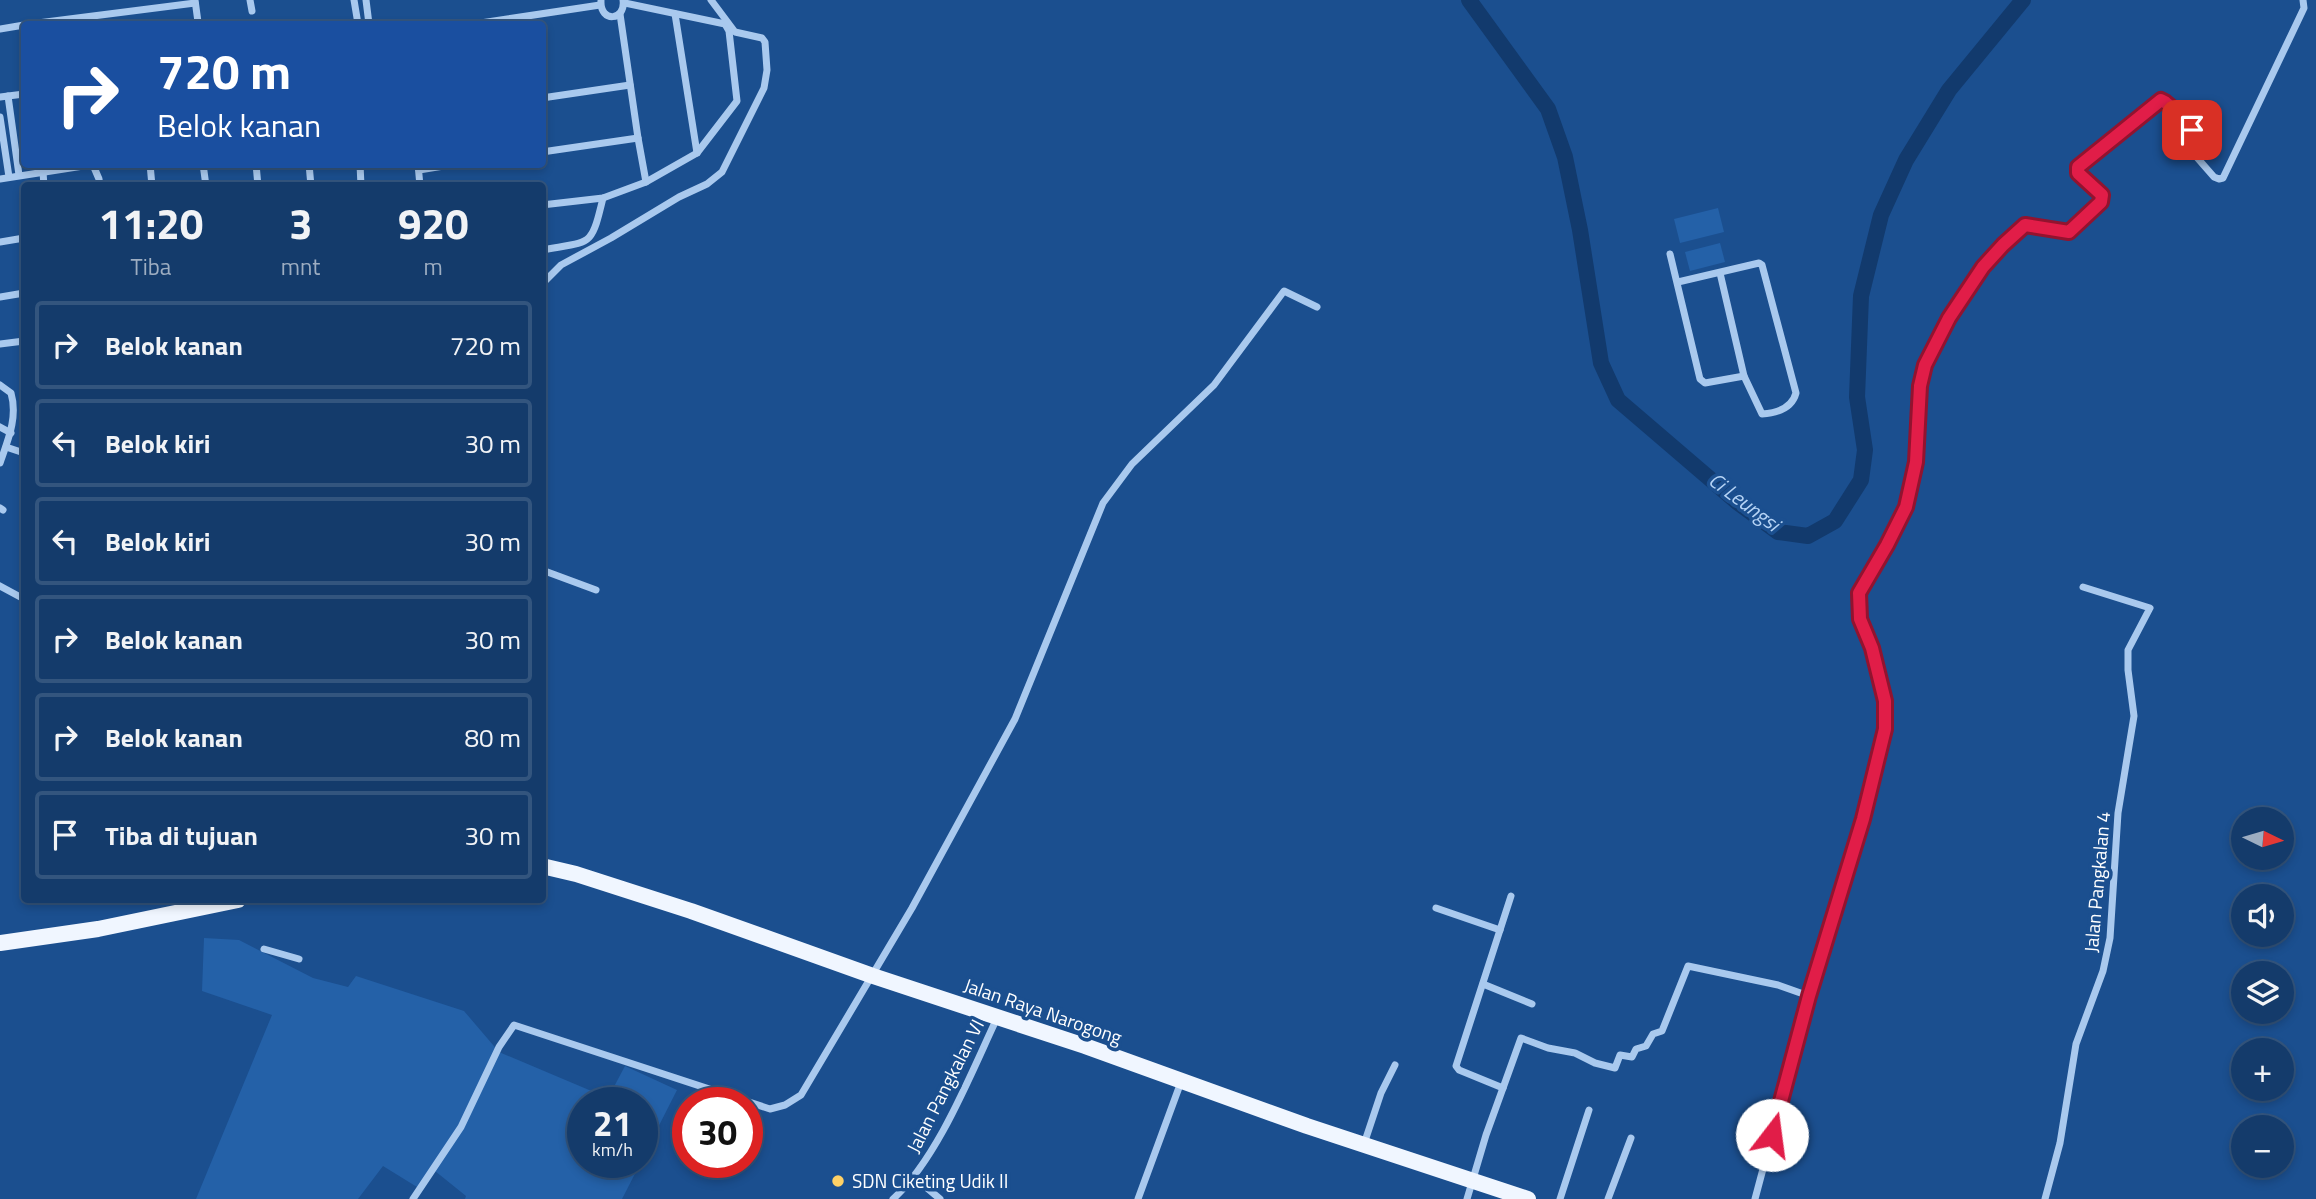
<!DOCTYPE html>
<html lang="id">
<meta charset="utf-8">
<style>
body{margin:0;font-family:"Titillium Web",sans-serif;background:#1d4271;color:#f1f3f6;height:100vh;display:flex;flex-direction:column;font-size:26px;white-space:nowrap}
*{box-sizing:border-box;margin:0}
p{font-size:23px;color:#9dadc1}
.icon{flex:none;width:38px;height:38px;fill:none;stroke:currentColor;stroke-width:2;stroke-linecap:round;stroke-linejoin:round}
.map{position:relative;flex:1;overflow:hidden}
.side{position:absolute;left:21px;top:182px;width:525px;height:721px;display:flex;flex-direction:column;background:#143b6b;border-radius:7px;box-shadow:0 4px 10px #0003,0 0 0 2px #33557e}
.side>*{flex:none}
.top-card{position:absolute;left:21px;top:21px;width:525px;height:147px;border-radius:7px;box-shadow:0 4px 10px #0003,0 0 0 2px #33557e;background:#1a4fa0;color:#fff;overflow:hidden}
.needle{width:46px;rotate:95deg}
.fabs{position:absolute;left:2231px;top:807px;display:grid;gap:14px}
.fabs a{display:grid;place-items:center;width:63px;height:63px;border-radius:50%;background:#143b6b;box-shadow:0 4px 10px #0003,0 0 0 2px #33557e;font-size:35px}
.speed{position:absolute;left:567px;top:1087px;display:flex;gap:14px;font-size:35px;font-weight:700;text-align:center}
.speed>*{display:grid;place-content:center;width:91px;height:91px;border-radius:50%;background:#143b6b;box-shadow:0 4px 10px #0003,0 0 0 2px #33557e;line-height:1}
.speed small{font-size:18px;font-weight:400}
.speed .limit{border:10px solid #d22;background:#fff;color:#111}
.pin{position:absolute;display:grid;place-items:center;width:60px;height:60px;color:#fff;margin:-30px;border-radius:14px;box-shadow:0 4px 10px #0006}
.me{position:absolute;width:77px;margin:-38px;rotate:15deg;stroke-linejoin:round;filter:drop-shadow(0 0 5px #0008)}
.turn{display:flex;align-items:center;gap:24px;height:147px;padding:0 21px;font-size:32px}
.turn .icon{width:91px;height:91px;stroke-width:2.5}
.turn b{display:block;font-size:49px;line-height:60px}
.eta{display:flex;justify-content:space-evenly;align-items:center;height:119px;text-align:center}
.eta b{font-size:42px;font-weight:700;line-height:49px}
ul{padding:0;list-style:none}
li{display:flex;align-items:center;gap:21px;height:88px;margin:0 14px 10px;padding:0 7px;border:4px solid #33557e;border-radius:7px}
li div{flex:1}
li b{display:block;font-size:26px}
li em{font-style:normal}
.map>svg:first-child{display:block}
.green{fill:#2461a8}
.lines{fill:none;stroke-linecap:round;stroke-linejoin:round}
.river{stroke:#123a6d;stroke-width:16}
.minor{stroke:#a9c9ee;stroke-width:7}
.primary{stroke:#f0f6ff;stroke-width:16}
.route-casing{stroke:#92132f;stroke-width:18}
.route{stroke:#e11d48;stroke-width:12}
.poi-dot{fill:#ffd166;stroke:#1b4f8f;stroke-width:2.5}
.labels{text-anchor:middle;stroke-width:7;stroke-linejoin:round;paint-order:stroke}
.street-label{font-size:19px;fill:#fff;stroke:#1b4f8f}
.poi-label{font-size:19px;fill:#fff;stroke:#1b4f8f;text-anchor:start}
.water-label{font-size:21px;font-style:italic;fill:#b5d3f5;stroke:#1b4f8f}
</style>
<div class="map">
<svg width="2316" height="1199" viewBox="0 0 2316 1199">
<rect width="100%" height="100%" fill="#1b4f8f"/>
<!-- green -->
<g class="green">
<polygon points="1718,208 1724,232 1680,243 1674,219"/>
<polygon points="1720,243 1725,262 1690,271 1685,252"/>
<polygon points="204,938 239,940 313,978 348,987 356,976 464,1011 499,1052 608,1098 625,1066 677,1090 642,1159 642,1102 583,1102 583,1162 641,1162 622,1199 465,1199 466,1196 435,1171 417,1187 383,1166 358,1199 196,1199 272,1015 202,991"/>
</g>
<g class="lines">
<!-- river -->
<polyline class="river" points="1469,0 1548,109 1565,157 1580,230 1601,363 1618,400 1737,502 1778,532 1808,536 1835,521 1861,480 1865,450 1857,397 1861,296 1881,215 1906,160 1949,90 2023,0"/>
<!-- minor -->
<g class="minor">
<polyline points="195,0 198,22"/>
<polyline points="250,0 252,11"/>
<polyline points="354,0 358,24"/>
<polyline points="366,0 369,24"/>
<path d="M601 1C600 23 626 21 623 0"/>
<polyline points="620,14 638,138 646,182"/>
<polyline points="675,14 697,153"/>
<polyline points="30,24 195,3"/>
<polyline points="474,24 600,5"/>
<polyline points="0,29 24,25"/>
<polyline points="8,96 19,175"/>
<polyline points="0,97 24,94"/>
<polyline points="542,98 630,85"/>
<polyline points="0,117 9,177"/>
<polyline points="542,152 638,138"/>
<polyline points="150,164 152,186"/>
<polyline points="203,164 206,186"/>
<polyline points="256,164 258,186"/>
<polyline points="309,164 311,186"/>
<polyline points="360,164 361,186"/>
<polyline points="418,164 420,186"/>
<polyline points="93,165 99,179 100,186"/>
<polyline points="419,170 456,164"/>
<polyline points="43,172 44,186"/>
<polyline points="0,179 96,164"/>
<polyline points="542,205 603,198 646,182 697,153 737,101 729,31 725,24 625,3"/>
<polyline points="0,242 24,238"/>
<path d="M542 250C592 241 591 248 603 198"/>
<path d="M1670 254 1700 379 1705 383 1744 376 1762 414C1777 413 1792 408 1796 393L1762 265 1759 263 1678 282"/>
<polyline points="1720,273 1744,376"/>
<polyline points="542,284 561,265 611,238 679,197 707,184 722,172 764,88 767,70 765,42 762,38 735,32 711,0"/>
<polyline points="0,297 24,293"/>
<polyline points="0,344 24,341"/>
<path d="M0 385 11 393C18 417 8 440 0 463"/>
<polyline points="0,427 11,433"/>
<polyline points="6,447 24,453"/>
<polyline points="0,508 3,510"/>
<polyline points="542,570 596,590"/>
<polyline points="0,586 24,599"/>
<polyline points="1436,908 1500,930"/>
<polyline points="264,949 299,959"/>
<polyline points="1483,984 1532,1004"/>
<polyline points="1503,1088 1521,1038 1548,1048 1575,1053 1595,1063 1615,1068 1620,1055 1632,1057 1636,1049 1646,1046 1653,1034 1662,1031 1688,966 1778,985 1809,996"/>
<polyline points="1364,1144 1381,1093 1395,1065"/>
<polyline points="914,1177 940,1199"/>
<polyline points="413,1199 461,1127 499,1047 514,1025 770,1109 785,1105 801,1095 912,908 1015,719 1103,503 1132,464 1214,385 1284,291 1317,307"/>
<path d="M893 1199C938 1158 971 1073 997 1018"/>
<polyline points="1138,1199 1181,1082"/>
<polyline points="1467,1199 1486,1135 1503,1088 1459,1070 1456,1066 1511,896"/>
<polyline points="1560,1199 1589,1110"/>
<polyline points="1608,1199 1631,1138"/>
<polyline points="1755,1199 1809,996 1863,819 1885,729 1885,701 1872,647 1860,619 1859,593 1887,545 1906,507 1916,462 1920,386 1925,365 1949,319 1983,267 2003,245 2025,225 2069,232 2101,202 2102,195 2078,173 2078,167 2159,101 2165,102 2192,125 2193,128 2185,142 2186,145 2214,177 2219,179 2223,178 2304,8 2303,0"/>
<polyline points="2045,1199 2060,1143 2076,1044 2103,971 2110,938 2118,813 2134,716 2128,670 2128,650 2150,608 2083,587"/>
</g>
<!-- primary -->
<g class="primary">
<polyline points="542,866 576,874 691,911 873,976 1085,1046 1307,1126 1528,1199"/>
<polyline points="0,943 98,929 238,900"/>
</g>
</g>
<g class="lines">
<defs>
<polyline id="route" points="1772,1135 1809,996 1863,819 1885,729 1885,701 1872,648 1860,619 1859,593 1887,545 1906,507 1916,462 1920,386 1925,365 1949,318 1983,267 2003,245 2025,225 2069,232 2101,202 2102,195 2078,173 2078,167 2161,100 2165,102 2192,125 2192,130"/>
</defs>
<!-- route casing -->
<use href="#route" class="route-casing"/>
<!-- route -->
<use href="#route" class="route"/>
</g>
<!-- markers -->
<circle class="poi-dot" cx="838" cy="1181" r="7"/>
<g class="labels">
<!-- street labels -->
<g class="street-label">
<text transform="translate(2097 882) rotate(-85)" y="7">Jalan Pangkalan 4</text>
<text transform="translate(1043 1011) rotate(19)" y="7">Jalan Raya Narogong</text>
<text transform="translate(945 1086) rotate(-63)" y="7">Jalan Pangkalan VI</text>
</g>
<!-- poi labels -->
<g class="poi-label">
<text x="852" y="1188">SDN Ciketing Udik II</text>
</g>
<!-- water labels -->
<g class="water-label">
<text transform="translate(1744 502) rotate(37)" y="7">Ci Leungsi</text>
</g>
</g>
</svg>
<div class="fabs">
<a><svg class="needle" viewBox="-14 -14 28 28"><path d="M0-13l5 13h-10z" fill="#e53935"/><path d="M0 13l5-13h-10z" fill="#9dadc1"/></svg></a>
<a><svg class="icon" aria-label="sound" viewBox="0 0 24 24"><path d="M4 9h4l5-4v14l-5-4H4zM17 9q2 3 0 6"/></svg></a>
<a><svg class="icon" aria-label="layers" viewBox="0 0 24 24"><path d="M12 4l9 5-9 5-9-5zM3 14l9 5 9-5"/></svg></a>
<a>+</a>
<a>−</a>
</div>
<div class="speed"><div>21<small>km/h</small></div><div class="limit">30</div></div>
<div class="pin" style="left:2192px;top:130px;background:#d93025"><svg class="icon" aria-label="arrive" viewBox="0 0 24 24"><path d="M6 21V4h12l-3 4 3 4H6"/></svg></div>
<svg class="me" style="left:1772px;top:1135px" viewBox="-20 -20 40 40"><circle r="19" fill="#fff"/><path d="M0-13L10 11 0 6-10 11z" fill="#e11d48"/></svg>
<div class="top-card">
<div class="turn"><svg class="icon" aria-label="right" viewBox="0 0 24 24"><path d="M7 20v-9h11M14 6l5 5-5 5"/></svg><div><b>720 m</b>Belok kanan</div></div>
</div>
<section class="side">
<div class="eta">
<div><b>11:20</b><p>Tiba</p></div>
<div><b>3</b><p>mnt</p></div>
<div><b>920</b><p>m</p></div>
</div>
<ul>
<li><svg class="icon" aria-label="right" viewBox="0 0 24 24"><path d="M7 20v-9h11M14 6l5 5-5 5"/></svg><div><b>Belok kanan</b></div><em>720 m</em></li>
<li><svg class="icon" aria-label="left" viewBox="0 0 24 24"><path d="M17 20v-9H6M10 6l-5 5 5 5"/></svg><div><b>Belok kiri</b></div><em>30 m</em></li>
<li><svg class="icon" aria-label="left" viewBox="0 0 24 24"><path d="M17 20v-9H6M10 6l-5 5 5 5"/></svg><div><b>Belok kiri</b></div><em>30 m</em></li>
<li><svg class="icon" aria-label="right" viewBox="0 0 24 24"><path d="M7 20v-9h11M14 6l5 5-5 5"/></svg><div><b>Belok kanan</b></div><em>30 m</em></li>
<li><svg class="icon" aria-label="right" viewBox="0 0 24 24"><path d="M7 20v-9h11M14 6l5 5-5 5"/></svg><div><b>Belok kanan</b></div><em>80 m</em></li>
<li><svg class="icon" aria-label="arrive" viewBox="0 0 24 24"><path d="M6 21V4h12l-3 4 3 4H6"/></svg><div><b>Tiba di tujuan</b></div><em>30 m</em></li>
</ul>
</section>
</div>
